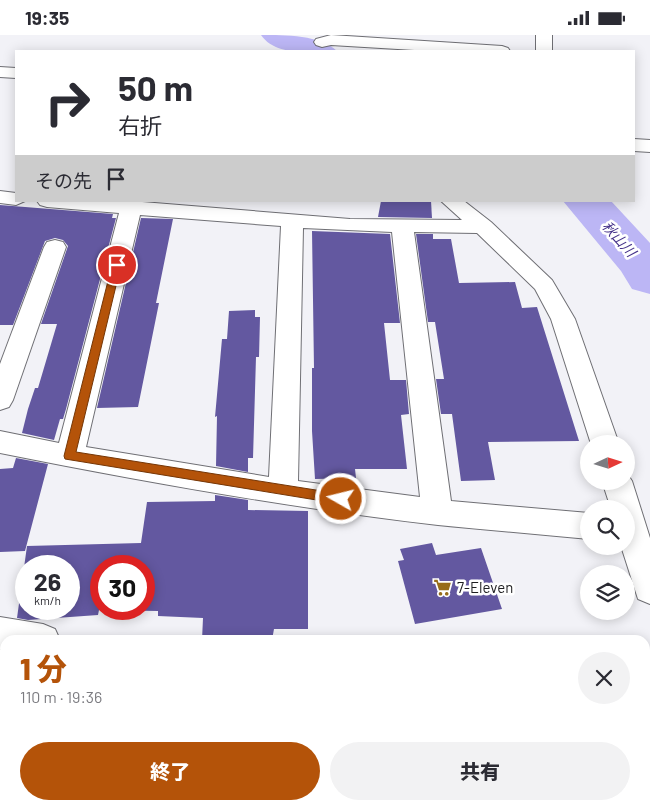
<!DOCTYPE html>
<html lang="ja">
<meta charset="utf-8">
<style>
body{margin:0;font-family:Barlow,"Noto Sans JP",sans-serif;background:#f2f2f3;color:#2b2b33;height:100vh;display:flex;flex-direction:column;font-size:19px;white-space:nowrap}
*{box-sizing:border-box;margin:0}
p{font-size:16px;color:#7c7c81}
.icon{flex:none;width:28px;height:28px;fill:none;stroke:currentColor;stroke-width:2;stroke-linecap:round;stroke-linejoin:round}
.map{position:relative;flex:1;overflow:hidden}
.drawer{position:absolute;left:0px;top:600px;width:650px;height:175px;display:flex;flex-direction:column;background:#fff;border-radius:15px 15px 0 0;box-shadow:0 2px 12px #0003}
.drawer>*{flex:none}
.banner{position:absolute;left:15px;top:15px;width:620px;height:152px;border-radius:0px;box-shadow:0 2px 12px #0003;background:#fff;color:#2b2b33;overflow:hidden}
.needle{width:32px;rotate:86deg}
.tools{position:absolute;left:580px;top:400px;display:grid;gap:10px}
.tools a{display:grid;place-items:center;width:55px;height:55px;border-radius:50%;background:#fff;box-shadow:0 2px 12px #0003;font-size:25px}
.speed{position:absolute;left:15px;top:520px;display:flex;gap:10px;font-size:25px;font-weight:700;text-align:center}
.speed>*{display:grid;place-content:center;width:65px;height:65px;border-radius:50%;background:#fff;box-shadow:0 2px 12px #0003;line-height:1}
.speed small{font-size:12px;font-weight:400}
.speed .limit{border:8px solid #d22;background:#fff;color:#111}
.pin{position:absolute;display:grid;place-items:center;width:42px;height:42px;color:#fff;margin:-21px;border:2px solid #fff;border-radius:50%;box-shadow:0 1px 5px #0007}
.me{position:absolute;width:55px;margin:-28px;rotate:278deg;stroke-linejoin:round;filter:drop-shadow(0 0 4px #0008)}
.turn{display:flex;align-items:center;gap:18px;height:105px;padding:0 20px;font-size:22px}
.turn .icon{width:65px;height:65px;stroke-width:2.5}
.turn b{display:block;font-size:35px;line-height:42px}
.then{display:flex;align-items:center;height:48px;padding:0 20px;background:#0003;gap:10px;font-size:19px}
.round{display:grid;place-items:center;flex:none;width:52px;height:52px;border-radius:26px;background:#f2f2f3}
.overview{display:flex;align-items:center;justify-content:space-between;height:85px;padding:0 20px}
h1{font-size:30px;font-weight:800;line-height:38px;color:#b45309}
.action{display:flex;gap:10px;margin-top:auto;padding:10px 20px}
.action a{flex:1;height:58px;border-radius:30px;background:#b45309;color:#fff;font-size:20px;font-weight:800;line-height:58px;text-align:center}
.action a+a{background:#f2f2f3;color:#2b2b33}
.status{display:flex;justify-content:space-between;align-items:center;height:35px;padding:0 25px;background:#fff;direction:ltr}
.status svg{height:14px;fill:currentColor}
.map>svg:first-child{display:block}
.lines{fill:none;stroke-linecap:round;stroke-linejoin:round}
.river{fill:#bcb6f5;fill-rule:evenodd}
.building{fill:#6358a0;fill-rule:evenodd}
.street-casing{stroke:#6f6f74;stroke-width:2}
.secondary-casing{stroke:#6f6f74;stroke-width:2}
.street{fill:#fff;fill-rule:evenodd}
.secondary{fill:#fff;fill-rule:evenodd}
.route{fill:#b45309;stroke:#753606}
.labels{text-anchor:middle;stroke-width:5;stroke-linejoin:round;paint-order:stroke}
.far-water-label{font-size:14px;font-style:italic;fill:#45328a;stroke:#fff}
.poi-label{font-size:15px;fill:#1e1e20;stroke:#fff;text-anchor:start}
</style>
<div class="status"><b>19:35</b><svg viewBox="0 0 49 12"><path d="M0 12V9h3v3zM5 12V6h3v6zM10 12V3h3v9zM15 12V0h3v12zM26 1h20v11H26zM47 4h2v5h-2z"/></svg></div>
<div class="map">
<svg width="650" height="775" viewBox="0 0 650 775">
<rect width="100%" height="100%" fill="#f2f2f7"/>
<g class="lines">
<!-- river -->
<g class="river">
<path d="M261 0C285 0 321 0 337 16 313 17 276 22 261 0Z"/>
<polygon points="563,166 611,166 650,208 650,259 632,254 621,236"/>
</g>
</g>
<!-- building -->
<g class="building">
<polygon points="381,166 431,166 432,183 378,182"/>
<polygon points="0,170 113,179 112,183 116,183 66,374 63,384 60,384 54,405 22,398 28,374 35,353 38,353 57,289 41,289 68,211 63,205 55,203 45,206 13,290 0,290"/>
<polygon points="141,183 173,184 156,268 159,268 138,372 97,373"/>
<polygon points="312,196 390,199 400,288 384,288 390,345 406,345 409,379 401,380 407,434 355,434 356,443 315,444 312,396 312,333 314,333"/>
<polygon points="416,199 433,199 433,204 451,204 459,248 515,247 522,273 537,272 579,406 488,407 495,445 461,446 452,379 441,379 436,344 444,344 435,287 428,287"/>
<polygon points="255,275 255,282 260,282 259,322 256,322 253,423 248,423 248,437 216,431 217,381 215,382 222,304 227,304 229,276"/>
<polygon points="16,423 48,429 25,516 0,517 0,434 13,433"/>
<path d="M215 460 248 465V475L308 476V594H274L272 605H202L203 583 158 581V576L99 575 98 580 28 585 17 583 27 511 141 508 147 467 215 466ZM26 531H69V574H26ZM101 531H144V574H101Z"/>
<polygon points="432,508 436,520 481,513 502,574 415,589 398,526 404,525 400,514"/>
</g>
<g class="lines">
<defs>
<g id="street">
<polygon points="331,0 502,11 508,13 510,16 431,16 331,10 322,12 316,10 314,7 316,4"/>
<rect x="536" y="0" width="16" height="16"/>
<polygon points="0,32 16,33 16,43 0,42"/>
<polygon points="634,104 650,105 650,117 634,116"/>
<polygon points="0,156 16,158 16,166 25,166 16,170 0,168"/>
<path d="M37 166H130L350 184 462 185 441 166H464L491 187 552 245 575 284 619 409H591L551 284 535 254 477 198 414 197 451 466 589 478V504C538 499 488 495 438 490 292 473 144 447 0 418V396L59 408 119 178 47 172 40 170ZM140 180 281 191 269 442 86 412ZM303 193 392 197 420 462 298 446Z"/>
<polygon points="55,205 63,207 66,212 13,365 9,372 0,375 0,329 44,212 47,207"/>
<polygon points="626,437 632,446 650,503 650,569 638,564 621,511 626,511 626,474 611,474 602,446 626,446"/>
<polygon points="0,582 43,589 55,594 60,605 5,605 5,615 0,614"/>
<rect x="0" y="652" width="5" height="36"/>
<rect x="201" y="770" width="40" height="5"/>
</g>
<g id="secondary">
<polygon points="650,701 650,741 645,743 645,703"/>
<polygon points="295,770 353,770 350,775 293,775"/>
<polygon points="530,770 588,770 585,775 528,775"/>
</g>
</defs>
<!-- street casing -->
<use href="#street" class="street-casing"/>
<!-- secondary casing -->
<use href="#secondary" class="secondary-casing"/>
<!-- street -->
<use href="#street" class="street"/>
<!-- secondary -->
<use href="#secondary" class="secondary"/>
</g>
<!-- route -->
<polygon class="route" points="117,227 121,230 76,417 341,459 345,460 347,464 345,467 341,469 65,424 64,421 112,230"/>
<!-- icons -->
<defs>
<symbol id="supermarket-bare" viewBox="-9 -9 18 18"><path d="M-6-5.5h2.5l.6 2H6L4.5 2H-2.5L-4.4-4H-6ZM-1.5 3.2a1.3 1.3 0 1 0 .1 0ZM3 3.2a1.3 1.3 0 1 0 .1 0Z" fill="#976c1a" stroke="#fff" stroke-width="2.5" paint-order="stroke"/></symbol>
</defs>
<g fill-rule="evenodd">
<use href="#supermarket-bare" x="430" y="540" width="25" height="25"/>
</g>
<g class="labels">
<!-- far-water labels -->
<g class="far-water-label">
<text transform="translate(619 204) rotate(48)" y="5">秋山川</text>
</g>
<!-- poi labels -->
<g class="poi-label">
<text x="457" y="558">7-Eleven</text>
</g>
</g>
</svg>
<div class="tools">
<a><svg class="needle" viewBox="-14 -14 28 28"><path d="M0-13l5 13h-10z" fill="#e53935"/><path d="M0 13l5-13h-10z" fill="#7c7c81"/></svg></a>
<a><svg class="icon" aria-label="search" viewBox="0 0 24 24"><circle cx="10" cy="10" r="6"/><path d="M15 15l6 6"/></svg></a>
<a><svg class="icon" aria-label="layers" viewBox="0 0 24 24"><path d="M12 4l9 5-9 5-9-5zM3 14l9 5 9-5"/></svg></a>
</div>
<div class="speed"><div>26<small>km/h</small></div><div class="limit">30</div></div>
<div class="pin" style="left:117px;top:230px;background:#d93025"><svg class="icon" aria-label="arrive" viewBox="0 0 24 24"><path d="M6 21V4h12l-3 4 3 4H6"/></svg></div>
<svg class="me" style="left:341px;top:464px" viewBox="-20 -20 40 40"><circle r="17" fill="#b45309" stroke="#fff" stroke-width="3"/><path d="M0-11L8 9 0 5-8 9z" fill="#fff"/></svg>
<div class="banner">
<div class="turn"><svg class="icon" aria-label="right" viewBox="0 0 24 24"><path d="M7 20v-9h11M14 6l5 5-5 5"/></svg><div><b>50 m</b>右折</div></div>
<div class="then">その先<svg class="icon" aria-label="arrive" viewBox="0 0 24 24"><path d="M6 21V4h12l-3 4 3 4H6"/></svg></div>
</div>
<section class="drawer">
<div class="overview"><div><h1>1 分</h1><p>110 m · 19:36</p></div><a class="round"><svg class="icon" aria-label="close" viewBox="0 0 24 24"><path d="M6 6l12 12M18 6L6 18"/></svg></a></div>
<div class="action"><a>終了</a><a>共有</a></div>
</section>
</div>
